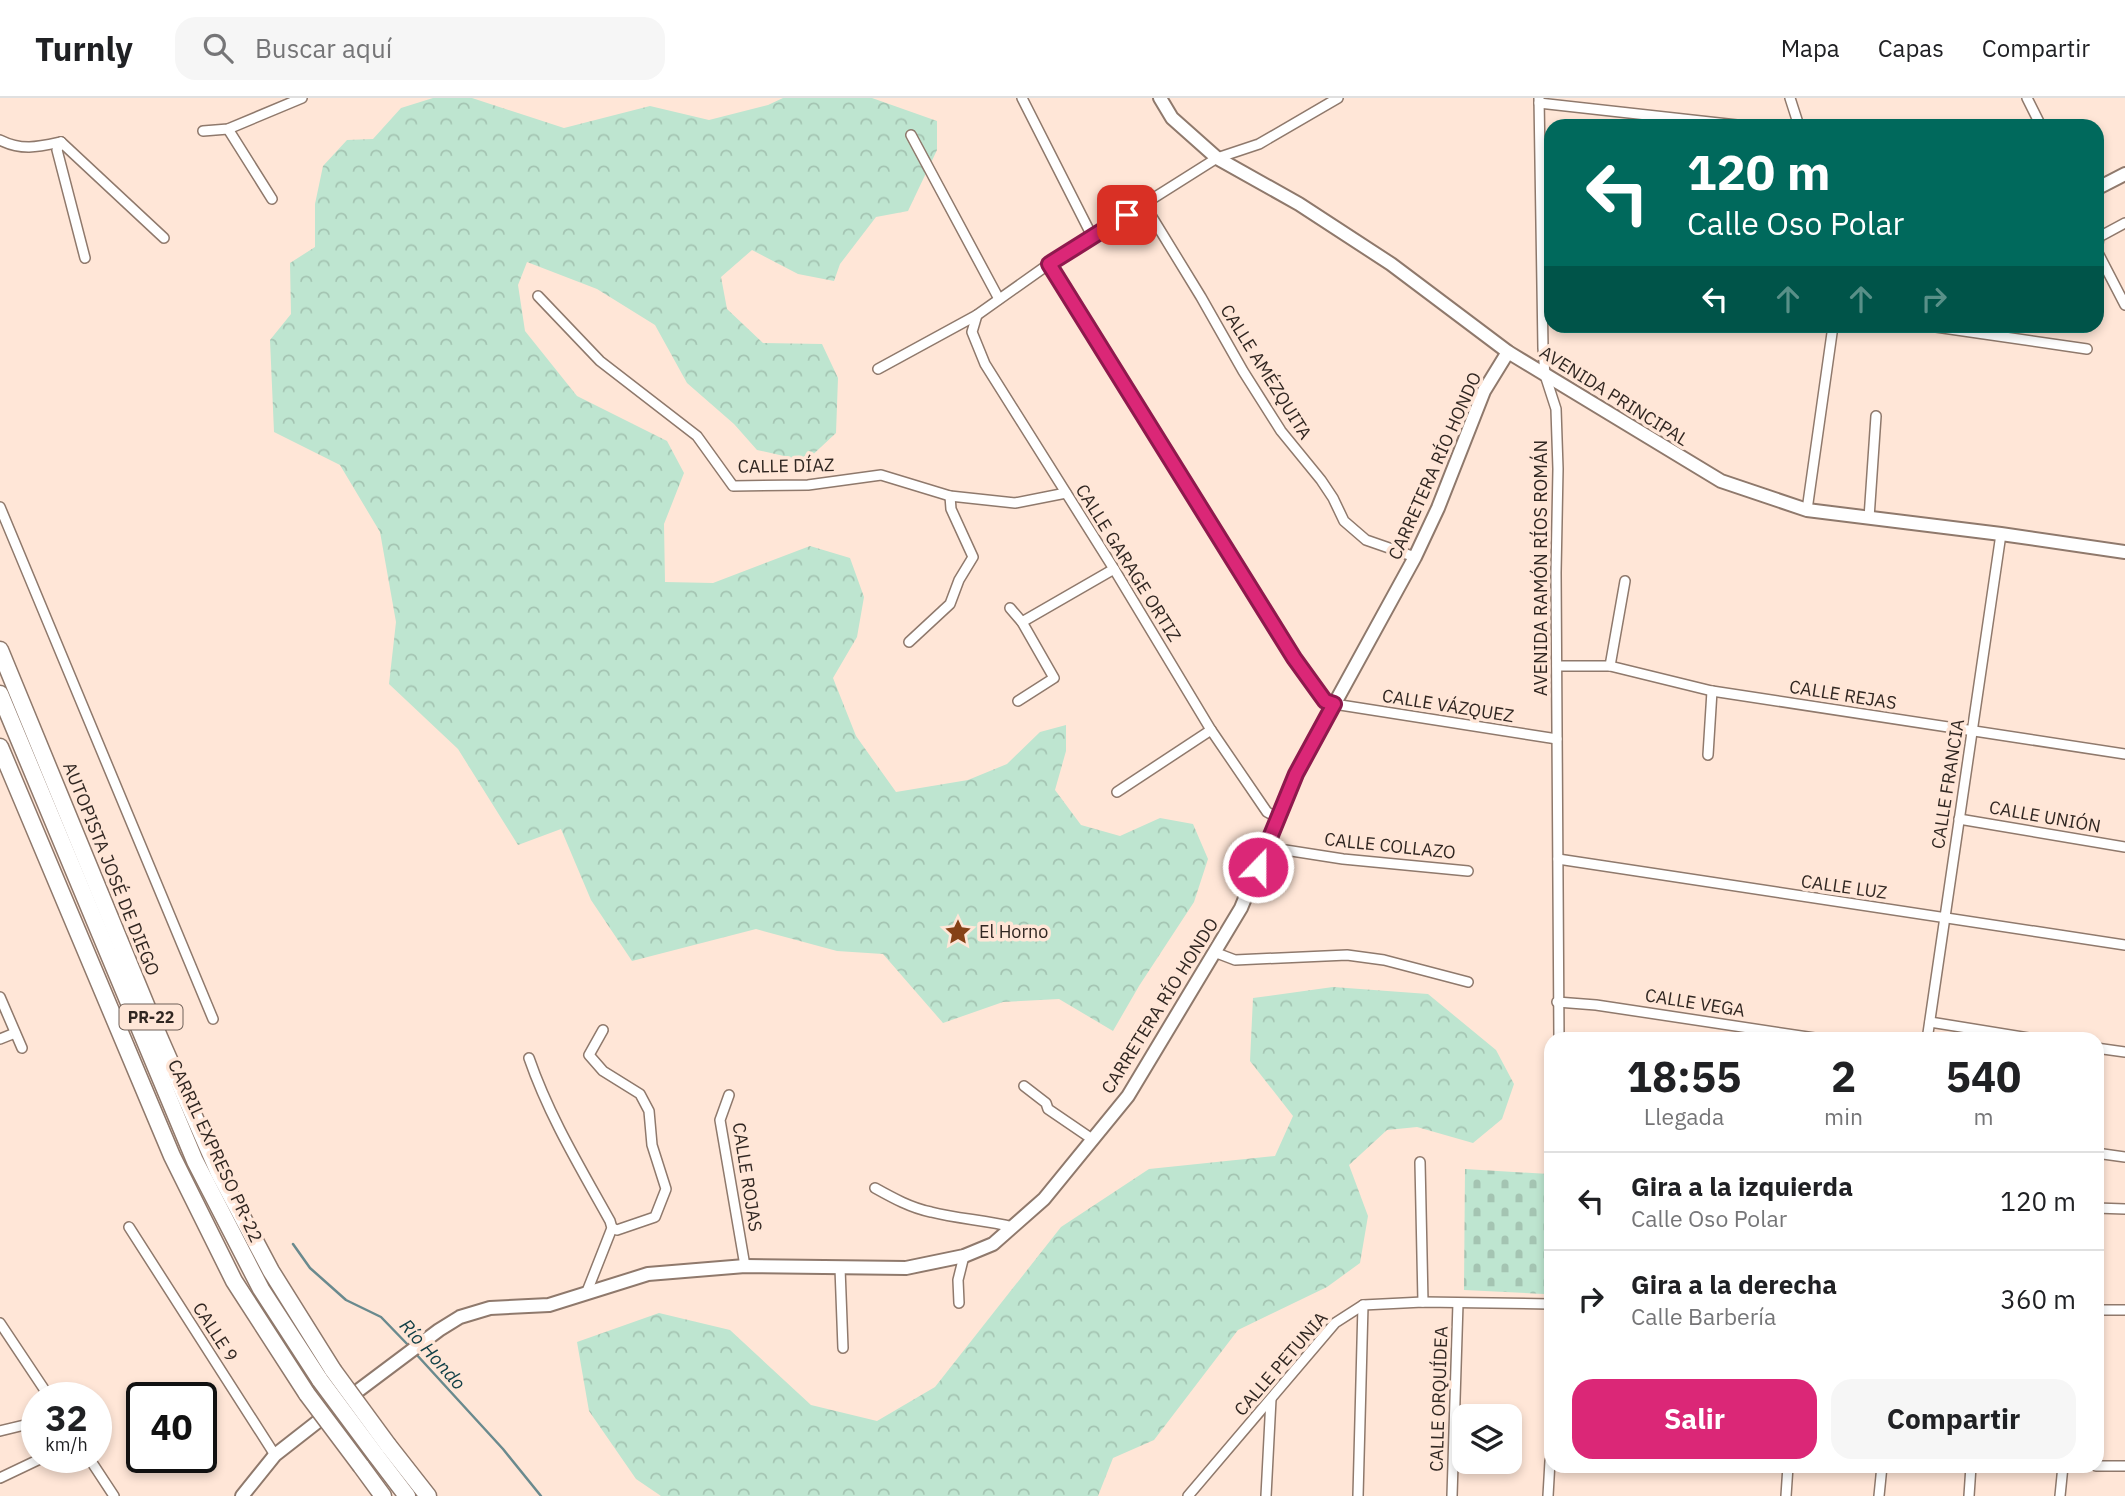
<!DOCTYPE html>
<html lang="es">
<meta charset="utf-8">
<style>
body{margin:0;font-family:"IBM Plex Sans",sans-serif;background:#f6f6f6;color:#202124;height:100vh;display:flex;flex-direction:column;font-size:26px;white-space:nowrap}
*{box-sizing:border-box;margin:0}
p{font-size:23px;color:#757577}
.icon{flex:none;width:38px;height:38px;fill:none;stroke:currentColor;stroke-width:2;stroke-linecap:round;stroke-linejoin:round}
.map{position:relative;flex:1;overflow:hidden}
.sheet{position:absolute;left:1544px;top:934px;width:560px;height:441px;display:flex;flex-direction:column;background:#fff;border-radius:21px;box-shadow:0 4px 10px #0003}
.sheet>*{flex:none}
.guide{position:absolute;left:1544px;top:21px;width:560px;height:214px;border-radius:21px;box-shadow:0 4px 10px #0003;background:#00695c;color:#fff;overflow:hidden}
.buttons{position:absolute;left:1452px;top:1306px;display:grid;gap:14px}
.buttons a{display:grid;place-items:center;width:70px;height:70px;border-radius:14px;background:#fff;box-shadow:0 4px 10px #0003;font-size:35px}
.speed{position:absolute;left:21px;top:1284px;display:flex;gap:14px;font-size:35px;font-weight:700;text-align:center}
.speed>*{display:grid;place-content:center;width:91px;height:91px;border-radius:50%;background:#fff;box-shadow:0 4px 10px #0003;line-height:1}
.speed small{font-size:18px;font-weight:400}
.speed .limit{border:4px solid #111;border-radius:10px;background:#fff;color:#111}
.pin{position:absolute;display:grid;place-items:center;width:60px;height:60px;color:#fff;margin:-30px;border-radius:14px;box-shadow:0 4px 10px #0006}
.me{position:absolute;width:77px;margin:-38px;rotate:22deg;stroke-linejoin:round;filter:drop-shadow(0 0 5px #0008)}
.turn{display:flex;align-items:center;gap:24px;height:147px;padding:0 28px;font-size:32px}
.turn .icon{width:91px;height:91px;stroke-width:2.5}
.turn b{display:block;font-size:49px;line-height:60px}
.lanes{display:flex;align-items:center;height:66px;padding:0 28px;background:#0003;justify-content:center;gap:35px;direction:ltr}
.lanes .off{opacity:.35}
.eta{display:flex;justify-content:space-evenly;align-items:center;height:119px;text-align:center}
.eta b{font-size:42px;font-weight:800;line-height:49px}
.primary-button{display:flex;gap:14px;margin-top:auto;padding:14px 28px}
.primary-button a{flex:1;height:80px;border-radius:21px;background:#db2777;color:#fff;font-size:28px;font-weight:800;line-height:80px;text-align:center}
.primary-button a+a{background:#f6f6f6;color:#202124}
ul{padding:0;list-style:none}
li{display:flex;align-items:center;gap:21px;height:98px;padding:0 28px;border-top:2px solid #e0e0e0}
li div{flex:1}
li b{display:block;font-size:26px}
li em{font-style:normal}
header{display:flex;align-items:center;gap:42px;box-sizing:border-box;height:98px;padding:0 35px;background:#fff;border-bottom:2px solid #e0e0e0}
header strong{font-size:33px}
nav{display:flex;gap:38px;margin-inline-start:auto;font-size:24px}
.search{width:490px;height:63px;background:#f6f6f6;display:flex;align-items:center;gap:18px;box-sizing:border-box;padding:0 24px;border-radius:21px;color:#757577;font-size:26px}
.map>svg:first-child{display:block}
.forest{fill:url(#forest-crowns)}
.cemetery{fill:url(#cemetery-stones)}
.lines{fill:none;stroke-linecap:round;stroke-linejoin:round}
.stream{stroke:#6a8a8e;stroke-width:2.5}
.street-casing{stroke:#8f796c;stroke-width:12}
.secondary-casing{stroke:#8f796c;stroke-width:16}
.highway-casing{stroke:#8f796c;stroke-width:19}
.street{stroke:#fff;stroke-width:9}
.secondary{stroke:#fff;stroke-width:12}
.highway{stroke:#fff;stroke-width:16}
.highway-bridge-casing{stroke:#8f796c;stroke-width:19;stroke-linecap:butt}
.highway-bridge{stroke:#fff;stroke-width:16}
.route-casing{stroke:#8e194d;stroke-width:18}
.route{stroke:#db2777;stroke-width:12}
.labels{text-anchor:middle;stroke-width:7;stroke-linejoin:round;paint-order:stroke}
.shield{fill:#ffe6d7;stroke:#6f6058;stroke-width:2}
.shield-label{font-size:16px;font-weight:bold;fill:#312722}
.street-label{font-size:18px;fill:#312722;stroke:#ffe6d7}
.poi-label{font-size:18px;fill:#312722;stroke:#ffe6d7;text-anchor:start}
.water-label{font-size:19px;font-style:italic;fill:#124047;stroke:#ffe6d7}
</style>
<header>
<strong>Turnly</strong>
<div class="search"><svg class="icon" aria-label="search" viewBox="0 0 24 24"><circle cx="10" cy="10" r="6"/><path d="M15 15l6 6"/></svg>Buscar aquí</div>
<nav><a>Mapa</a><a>Capas</a><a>Compartir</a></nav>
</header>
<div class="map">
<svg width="2125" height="1398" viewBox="0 0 2125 1398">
<defs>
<pattern id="forest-crowns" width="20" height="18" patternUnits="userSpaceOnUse" patternTransform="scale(1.75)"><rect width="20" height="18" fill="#bee5d0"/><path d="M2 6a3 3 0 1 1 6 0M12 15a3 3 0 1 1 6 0" fill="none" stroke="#a4c4b2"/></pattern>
<pattern id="cemetery-stones" width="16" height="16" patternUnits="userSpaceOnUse" patternTransform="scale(1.75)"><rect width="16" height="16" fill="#bee5d0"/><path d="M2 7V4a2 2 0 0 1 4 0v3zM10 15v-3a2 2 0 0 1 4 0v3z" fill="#a4c4b2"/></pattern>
</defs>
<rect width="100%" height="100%" fill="#ffe6d7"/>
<!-- forest -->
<g class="forest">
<polygon points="433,0 472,0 564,30 650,8 709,22 768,7 783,0 872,0 937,23 937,52 908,113 876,119 840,166 834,183 798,176 752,152 721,179 727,211 763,245 822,246 838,280 836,335 806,363 757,352 734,326 687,285 655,227 597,191 527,164 518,187 525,233 577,298 667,343 684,375 664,426 665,484 713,485 810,448 850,460 864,499 857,539 833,580 856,638 896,694 968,682 1007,666 1040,634 1066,627 1066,653 1055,692 1081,727 1120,738 1160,720 1193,726 1208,761 1194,804 1139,888 1113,933 1059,901 1003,904 943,925 883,856 837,853 756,831 632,863 591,802 561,731 518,747 458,651 389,586 396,524 380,434 340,367 274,334 270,242 291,216 290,165 315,149 315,106 323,68 347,42 373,41 401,10"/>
<polygon points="1333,889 1428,896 1496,952 1514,986 1502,1021 1473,1045 1417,1029 1387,1032 1349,1067 1368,1118 1360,1165 1327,1189 1238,1232 1154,1342 1113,1360 1098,1398 661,1398 636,1381 589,1313 577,1244 659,1215 730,1232 811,1307 877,1323 935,1289 1061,1129 1149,1071 1275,1058 1293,1018 1250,963 1253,900"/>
</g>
<!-- cemetery -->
<polygon class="cemetery" points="1465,1071 1549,1076 1544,1196 1464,1192"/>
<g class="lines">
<!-- stream -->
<g class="stream">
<polyline points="293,1146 310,1170 346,1202 381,1219 410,1249"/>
<polyline points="416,1256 503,1351 541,1398"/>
</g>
<defs>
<g id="street">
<polyline points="1022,0 1092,138"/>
<polyline points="1539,0 1543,250 1545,277 1556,311 1558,371 1556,475 1559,942"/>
<polyline points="1790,0 1799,28"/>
<polyline points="2027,0 2041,28"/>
<polyline points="1539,5 1746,28"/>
<polyline points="1649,28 1651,18"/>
<polyline points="228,31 272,101"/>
<polyline points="203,33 228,31 302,0"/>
<polyline points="911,37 999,201"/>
<path d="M0 42C22 53 38 49 61 44"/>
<polyline points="61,44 164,140"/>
<polyline points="61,44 57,52 85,160"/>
<polyline points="1144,106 1201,199 1243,273 1281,333 1321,382 1333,400 1344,423 1366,442 1415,459"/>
<polyline points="2125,125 2099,139 2097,153 2125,207"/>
<polyline points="1049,166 1294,560 1325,603 1334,606 1557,641"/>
<polyline points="538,198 600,263 697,338 733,388 808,387 881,377 950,398 1015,405 1066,395"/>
<polyline points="977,217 972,234 985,266 1114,471 1211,632 1267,714 1278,720"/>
<polyline points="1929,228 2087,251"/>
<polyline points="878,271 977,217 1049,166 1217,60 1259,46 1338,0"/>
<polyline points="0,409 213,921"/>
<polyline points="1807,412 1833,228"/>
<polyline points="1869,420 1876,318"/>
<polyline points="1010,510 1022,524 1054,580 1018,603"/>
<polyline points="1022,524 1114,471"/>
<polyline points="909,544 950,506 959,482 973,459 951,411 950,398"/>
<polyline points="1557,568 1610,568 1712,593 2125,656"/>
<polyline points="1610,568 1625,483"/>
<polyline points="1708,657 1712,593"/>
<polyline points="1117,694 1211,632"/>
<polyline points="1959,721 2125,749"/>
<polyline points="1266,749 1343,761 1468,773"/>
<polyline points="1558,761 2125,847"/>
<polyline points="1214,854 1235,862 1347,857 1384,862 1468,884"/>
<polyline points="0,899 22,950"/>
<polyline points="1557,904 1596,907 1828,942"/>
<polyline points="1930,924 2042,942"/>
<polyline points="603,932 589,957 603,973 640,996 649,1013 652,1047 666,1091 655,1119 617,1132 612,1130"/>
<polyline points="0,941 15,935"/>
<polyline points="1927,942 2001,436"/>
<polyline points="2096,950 2125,954"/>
<path d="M529 960C549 1018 580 1069 610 1123L612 1130 586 1196"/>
<polyline points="1024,988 1046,1005 1048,1011 1092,1041"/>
<polyline points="729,997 720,1022 745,1168"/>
<polyline points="2096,1055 2125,1059"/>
<polyline points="1420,1064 1423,1204"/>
<path d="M875 1090C893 1100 911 1110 931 1114 958 1121 986 1122 1013 1129"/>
<polyline points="2096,1110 2125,1111"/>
<polyline points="129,1129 275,1357"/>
<polyline points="840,1170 843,1250"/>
<polyline points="959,1205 958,1182 964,1158"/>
<polyline points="2096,1212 2125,1212"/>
<polyline points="0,1225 50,1300"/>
<polyline points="0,1333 37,1324"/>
<polyline points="89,1360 114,1398"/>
<polyline points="2096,1368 2125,1368"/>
<polyline points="0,1380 42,1360"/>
<polyline points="1188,1398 1335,1225 1363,1207 1423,1204 1550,1206"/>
<polyline points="1266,1398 1271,1301"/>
<polyline points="1358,1398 1363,1207"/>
<polyline points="1452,1398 1458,1205"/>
<polyline points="1548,1398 1550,1363"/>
<polyline points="1786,1398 1788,1368"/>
<polyline points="1879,1398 1882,1368"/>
<polyline points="1969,1398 1971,1368"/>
<polyline points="2060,1398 2063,1368"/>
</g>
<g id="secondary">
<polyline points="1160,0 1172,20 1217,60 1299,106 1391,166 1508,254 1721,383 1807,412 2001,436 2125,454"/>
<polyline points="2096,91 2125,76"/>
<polyline points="347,1301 439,1232 460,1219 490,1210 549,1207 648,1176 745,1168 906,1170 964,1158 993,1146 1044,1101 1128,998 1241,810 1296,676 1415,459 1438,410 1484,293 1508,254"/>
<polyline points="242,1398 275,1357 330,1314"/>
</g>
<g id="highway">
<polyline points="0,552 160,941 219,1075 271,1173 333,1272"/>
<polyline points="0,596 195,1063 261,1191 320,1282"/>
<polyline points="0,649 172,1058 234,1183 307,1296"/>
<polyline points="388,1347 428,1398"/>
<polyline points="375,1356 407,1398"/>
<polyline points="361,1368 383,1398"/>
</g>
</defs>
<!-- street casing -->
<use href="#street" class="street-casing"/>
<!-- secondary casing -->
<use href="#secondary" class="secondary-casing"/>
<!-- highway casing -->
<use href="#highway" class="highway-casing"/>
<!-- street -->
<use href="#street" class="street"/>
<!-- secondary -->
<use href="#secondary" class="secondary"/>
<!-- highway -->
<use href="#highway" class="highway"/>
<defs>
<g id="highway-bridge">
<polyline points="333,1272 388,1347"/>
<polyline points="320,1282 375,1356"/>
<polyline points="307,1296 361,1368"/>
</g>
</defs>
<!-- highway-bridge casing -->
<use href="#highway-bridge" class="highway-bridge-casing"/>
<!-- highway-bridge -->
<use href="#highway-bridge" class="highway-bridge"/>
</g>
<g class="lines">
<defs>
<polyline id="route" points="1127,117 1049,166 1294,560 1325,603 1334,606 1296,676 1258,769"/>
</defs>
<!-- route casing -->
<use href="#route" class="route-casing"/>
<!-- route -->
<use href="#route" class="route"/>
</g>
<!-- icons -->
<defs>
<symbol id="sight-bare" viewBox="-9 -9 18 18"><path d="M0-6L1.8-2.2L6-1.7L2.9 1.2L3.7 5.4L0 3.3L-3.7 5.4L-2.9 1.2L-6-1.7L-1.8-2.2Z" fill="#854116" stroke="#ffe6d7" stroke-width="2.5" paint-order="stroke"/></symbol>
</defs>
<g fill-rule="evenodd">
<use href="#sight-bare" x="939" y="815" width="38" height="38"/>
</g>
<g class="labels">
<!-- shield labels -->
<rect class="shield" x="119.5" y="906.5" width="63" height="25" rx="5"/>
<g class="shield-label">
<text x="151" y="925">PR-22</text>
</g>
<!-- street labels -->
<g class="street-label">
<text transform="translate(1266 274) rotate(58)" y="6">CALLE AMÉZQUITA</text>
<text transform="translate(1614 298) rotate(32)" y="6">AVENIDA PRINCIPAL</text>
<text transform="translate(786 368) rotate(-1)" y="6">CALLE DÍAZ</text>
<text transform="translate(1435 368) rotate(-66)" y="6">CARRETERA RÍO HONDO</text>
<text transform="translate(1128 465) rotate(58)" y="6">CALLE GARAGE ORTIZ</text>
<text transform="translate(1541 470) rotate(-90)" y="6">AVENIDA RAMÓN RÍOS ROMÁN</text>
<text transform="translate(1843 597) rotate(9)" y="6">CALLE REJAS</text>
<text transform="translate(1448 608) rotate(9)" y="6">CALLE VÁZQUEZ</text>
<text transform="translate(1948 686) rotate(-81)" y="6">CALLE FRANCIA</text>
<text transform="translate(2045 719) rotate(10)" y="6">CALLE UNIÓN</text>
<text transform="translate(1390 748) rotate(6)" y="6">CALLE COLLAZO</text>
<text transform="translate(111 771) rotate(68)" y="6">AUTOPISTA JOSÉ DE DIEGO</text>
<text transform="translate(1844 789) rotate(8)" y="6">CALLE LUZ</text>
<text transform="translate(1695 905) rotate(9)" y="6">CALLE VEGA</text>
<text transform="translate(1160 908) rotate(-58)" y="6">CARRETERA RÍO HONDO</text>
<text transform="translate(215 1053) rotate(65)" y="6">CARRIL EXPRESO PR-22</text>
<text transform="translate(747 1079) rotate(81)" y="6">CALLE ROJAS</text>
<text transform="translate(215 1234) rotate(57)" y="6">CALLE 9</text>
<text transform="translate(1281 1266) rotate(-49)" y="6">CALLE PETUNIA</text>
<text transform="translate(1439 1301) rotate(-88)" y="6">CALLE ORQUÍDEA</text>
</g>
<!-- poi labels -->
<g class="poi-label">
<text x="979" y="840">El Horno</text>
</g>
<!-- water labels -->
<g class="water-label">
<text transform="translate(433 1256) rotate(48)" y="7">Río Hondo</text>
</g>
</g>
</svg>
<div class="buttons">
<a><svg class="icon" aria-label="layers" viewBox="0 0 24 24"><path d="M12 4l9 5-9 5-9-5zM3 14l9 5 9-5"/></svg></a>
</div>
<div class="speed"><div>32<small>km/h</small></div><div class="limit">40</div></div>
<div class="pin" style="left:1127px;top:117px;background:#d93025"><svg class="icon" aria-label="arrive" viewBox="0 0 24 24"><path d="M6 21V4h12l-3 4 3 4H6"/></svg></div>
<svg class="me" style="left:1258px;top:769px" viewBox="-20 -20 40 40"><circle r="17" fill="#db2777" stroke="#fff" stroke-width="3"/><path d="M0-11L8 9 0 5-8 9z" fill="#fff"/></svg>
<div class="guide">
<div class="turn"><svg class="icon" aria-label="left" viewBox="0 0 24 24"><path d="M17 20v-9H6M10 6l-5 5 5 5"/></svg><div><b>120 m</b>Calle Oso Polar</div></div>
<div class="lanes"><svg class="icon" aria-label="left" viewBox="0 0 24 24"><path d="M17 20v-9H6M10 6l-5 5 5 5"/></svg><svg class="icon off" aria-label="ahead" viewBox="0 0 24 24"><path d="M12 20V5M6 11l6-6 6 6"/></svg><svg class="icon off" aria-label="ahead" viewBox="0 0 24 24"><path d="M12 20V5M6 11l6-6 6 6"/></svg><svg class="icon off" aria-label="right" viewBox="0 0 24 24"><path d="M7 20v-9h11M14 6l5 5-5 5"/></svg></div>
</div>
<section class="sheet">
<div class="eta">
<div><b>18:55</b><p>Llegada</p></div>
<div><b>2</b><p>min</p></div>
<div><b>540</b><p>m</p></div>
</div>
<ul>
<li><svg class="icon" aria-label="left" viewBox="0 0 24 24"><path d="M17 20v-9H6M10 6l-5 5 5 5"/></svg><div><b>Gira a la izquierda</b><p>Calle Oso Polar</p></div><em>120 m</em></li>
<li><svg class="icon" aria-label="right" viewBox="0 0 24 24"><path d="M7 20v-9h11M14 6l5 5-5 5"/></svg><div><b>Gira a la derecha</b><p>Calle Barbería</p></div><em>360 m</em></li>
</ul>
<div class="primary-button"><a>Salir</a><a>Compartir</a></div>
</section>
</div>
